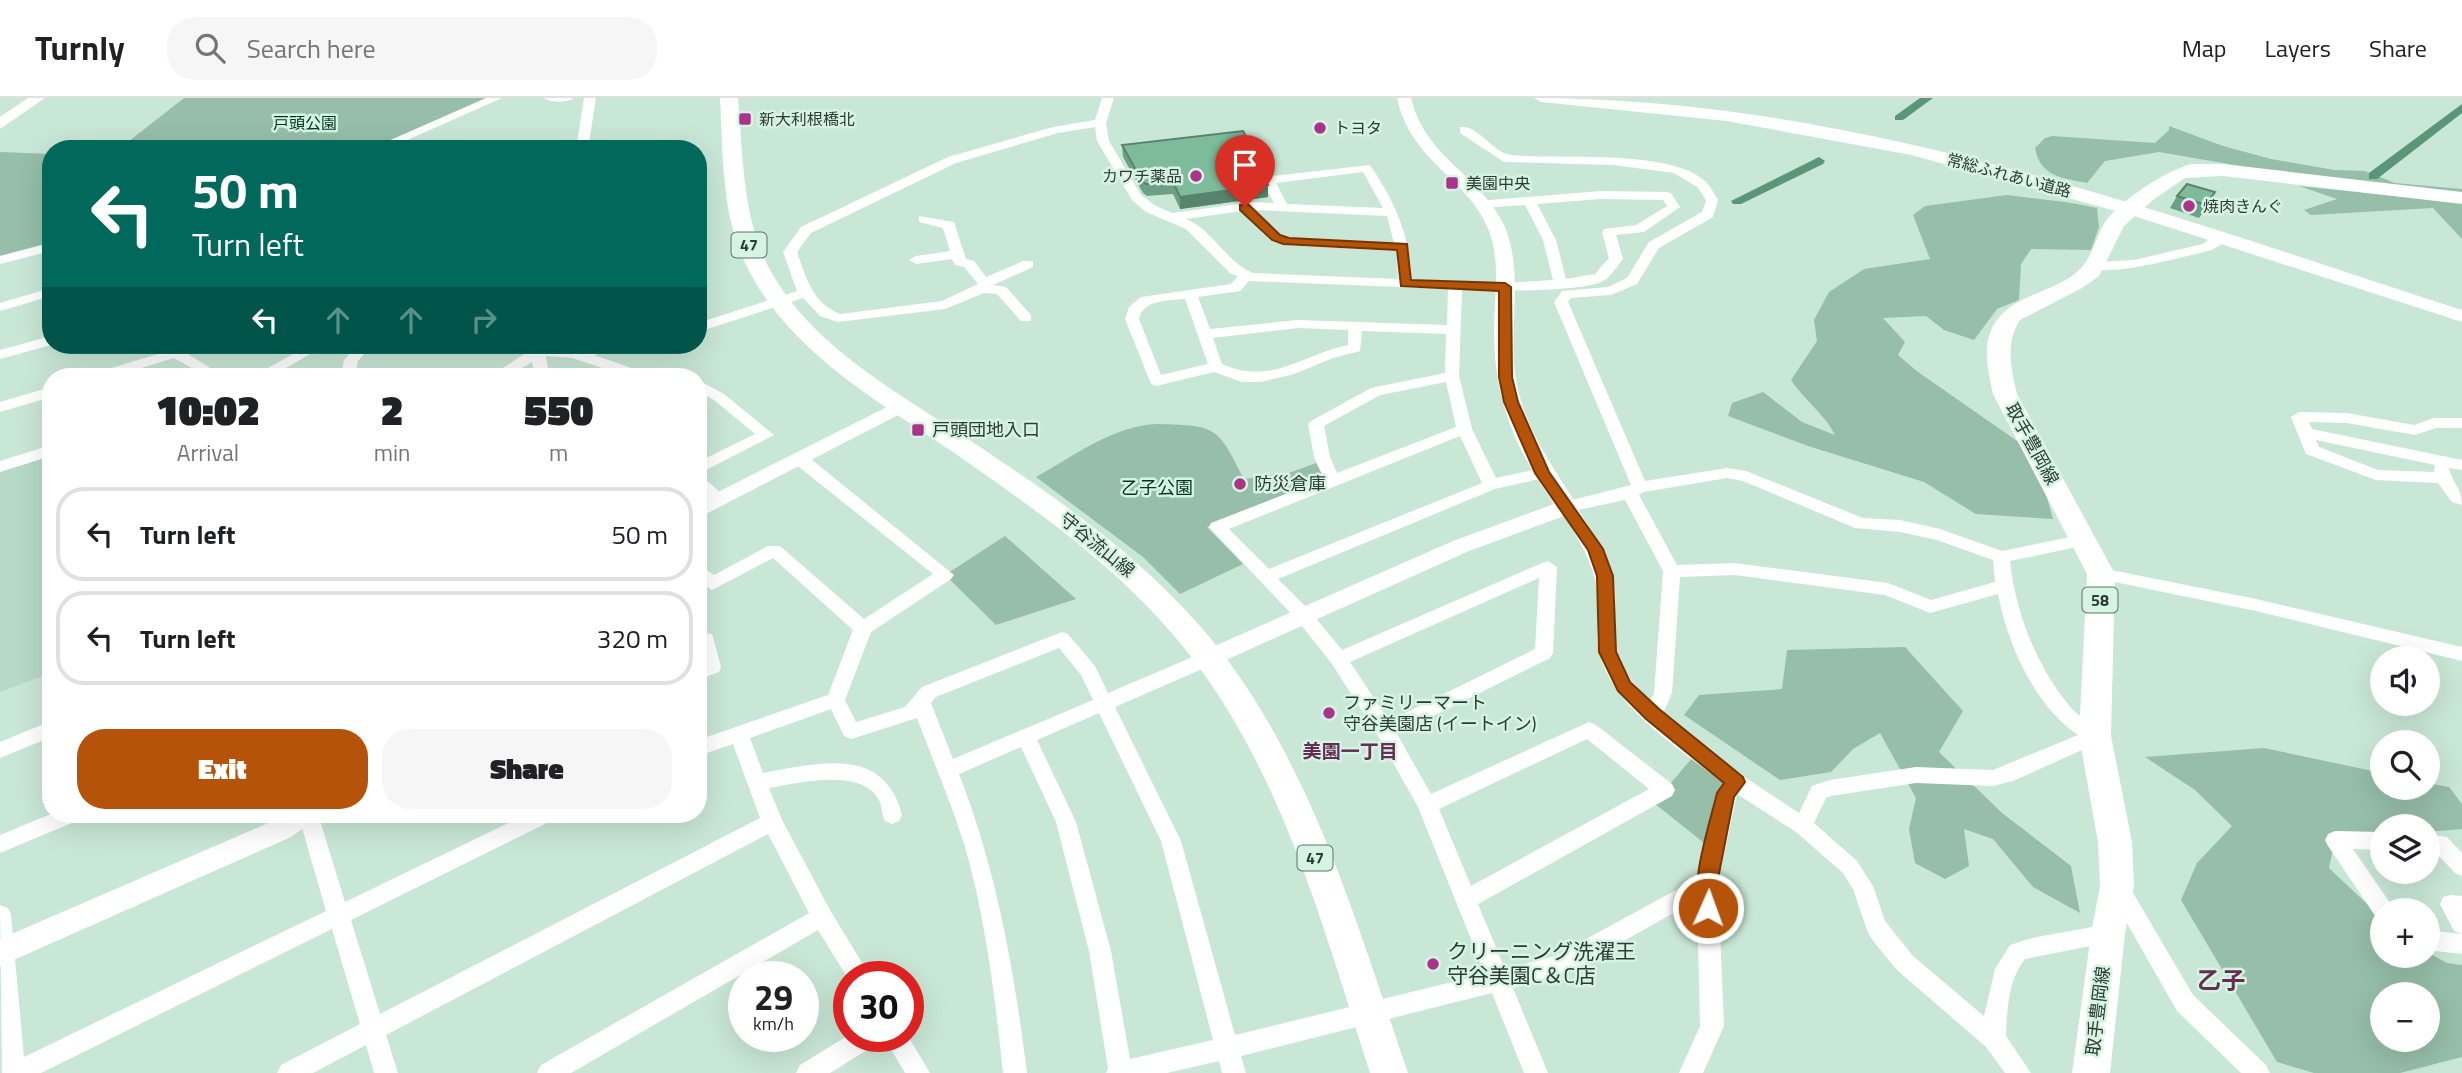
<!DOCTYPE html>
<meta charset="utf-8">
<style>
body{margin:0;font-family:"Titillium Web","Noto Sans JP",sans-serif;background:#f6f6f6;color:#202124;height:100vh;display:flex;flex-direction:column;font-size:26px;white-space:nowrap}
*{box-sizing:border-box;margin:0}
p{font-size:23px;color:#757577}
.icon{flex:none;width:38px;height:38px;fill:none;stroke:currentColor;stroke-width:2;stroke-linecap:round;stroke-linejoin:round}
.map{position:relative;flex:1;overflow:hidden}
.panel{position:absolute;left:42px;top:270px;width:665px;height:455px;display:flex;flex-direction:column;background:#fff;border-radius:28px;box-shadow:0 7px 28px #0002}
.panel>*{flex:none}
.guide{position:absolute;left:42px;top:42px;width:665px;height:214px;border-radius:28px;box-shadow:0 7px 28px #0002;background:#00695c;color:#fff;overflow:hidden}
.controls{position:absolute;left:2370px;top:548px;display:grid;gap:14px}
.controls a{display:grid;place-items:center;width:70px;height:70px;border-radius:50%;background:#fff;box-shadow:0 7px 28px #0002;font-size:35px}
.speed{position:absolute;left:728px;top:863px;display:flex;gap:14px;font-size:35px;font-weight:700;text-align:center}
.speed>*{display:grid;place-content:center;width:91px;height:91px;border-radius:50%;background:#fff;box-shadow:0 7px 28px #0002;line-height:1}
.speed small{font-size:18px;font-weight:400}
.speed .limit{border:10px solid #d22;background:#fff;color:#111}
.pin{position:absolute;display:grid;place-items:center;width:60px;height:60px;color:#fff;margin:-72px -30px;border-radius:50% 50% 50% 0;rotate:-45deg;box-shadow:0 0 7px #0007}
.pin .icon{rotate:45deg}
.me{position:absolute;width:77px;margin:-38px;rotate:2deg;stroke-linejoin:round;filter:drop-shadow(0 0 5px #0008)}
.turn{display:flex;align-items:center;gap:24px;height:147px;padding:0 35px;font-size:32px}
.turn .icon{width:91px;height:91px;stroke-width:2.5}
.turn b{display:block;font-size:49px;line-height:60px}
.lanes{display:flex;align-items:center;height:66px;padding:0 35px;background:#0003;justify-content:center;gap:35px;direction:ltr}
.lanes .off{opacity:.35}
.eta{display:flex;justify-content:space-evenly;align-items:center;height:119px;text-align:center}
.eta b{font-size:42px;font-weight:800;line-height:49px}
.cta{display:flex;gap:14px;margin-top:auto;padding:14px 35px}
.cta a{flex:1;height:80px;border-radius:28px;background:#b45309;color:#fff;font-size:28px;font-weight:800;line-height:80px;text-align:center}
.cta a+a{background:#f6f6f6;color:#202124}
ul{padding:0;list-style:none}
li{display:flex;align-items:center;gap:21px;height:94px;margin:0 14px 10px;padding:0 21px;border:4px solid #e0e0e0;border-radius:28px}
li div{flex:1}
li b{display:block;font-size:26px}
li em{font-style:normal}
header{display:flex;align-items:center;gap:42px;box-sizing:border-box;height:98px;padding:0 35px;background:#fff;border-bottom:2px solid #e0e0e0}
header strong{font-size:33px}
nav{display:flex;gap:38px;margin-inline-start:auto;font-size:24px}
.search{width:490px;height:63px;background:#f6f6f6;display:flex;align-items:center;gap:18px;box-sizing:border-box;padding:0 24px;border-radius:28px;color:#757577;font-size:26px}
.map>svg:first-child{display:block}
.built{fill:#b6dac7}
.green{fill:#96bea8;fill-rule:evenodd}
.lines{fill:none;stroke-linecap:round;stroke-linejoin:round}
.canal{fill:#5a9678;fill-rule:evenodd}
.minor{fill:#fff;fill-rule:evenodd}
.tertiary{fill:#fff;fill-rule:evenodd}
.primary{fill:#fff;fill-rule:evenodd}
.wall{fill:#6ca185}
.shaded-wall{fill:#58836c}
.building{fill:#7dbb9b;stroke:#58836c;stroke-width:2}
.route{fill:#b45309;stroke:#753606;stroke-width:2}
.poi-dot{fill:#ab348a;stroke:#d6f4e3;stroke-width:2.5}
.labels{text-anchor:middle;stroke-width:5;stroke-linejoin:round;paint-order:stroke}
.far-poi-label{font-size:16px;fill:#2e3a33;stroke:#d6f4e3;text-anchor:start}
.far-park-label{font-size:16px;fill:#003520;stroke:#d6f4e3}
.far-street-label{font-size:16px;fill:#2e3a33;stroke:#d6f4e3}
.shield{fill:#d6f4e3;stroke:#607268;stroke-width:2}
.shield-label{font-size:16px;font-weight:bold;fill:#2e3a33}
.poi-label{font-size:18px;fill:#2e3a33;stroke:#d6f4e3;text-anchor:start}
.street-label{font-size:18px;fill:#2e3a33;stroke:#d6f4e3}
.park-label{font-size:18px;fill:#003520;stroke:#d6f4e3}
.neighbourhood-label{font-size:19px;font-weight:bold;fill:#672c54;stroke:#d6f4e3}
.near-poi-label{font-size:21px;fill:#2e3a33;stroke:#d6f4e3;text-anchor:start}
.near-quarter-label{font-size:24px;font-weight:bold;fill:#672c54;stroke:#d6f4e3}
</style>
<header>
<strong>Turnly</strong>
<div class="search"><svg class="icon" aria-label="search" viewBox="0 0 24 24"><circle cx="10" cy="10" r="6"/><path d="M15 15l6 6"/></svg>Search here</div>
<nav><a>Map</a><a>Layers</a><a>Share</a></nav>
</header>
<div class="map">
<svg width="2462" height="975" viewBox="0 0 2462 975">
<rect width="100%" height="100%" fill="#c9e7d6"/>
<!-- built -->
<polygon class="built" points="51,356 51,575 0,594 0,372"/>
<!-- green -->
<g class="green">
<polygon points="184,0 492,0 370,51 119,51"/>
<path d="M2169 28 2223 48 2271 61 2334 72 2365 73 2395 85 2462 91V95L2252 70 2159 54 2105 63 2087 85C2063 80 2040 79 2035 50L2045 40 2052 38 2155 45 2169 32Z"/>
<polygon points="0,54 51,56 51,144 0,158"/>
<polygon points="2299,88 2462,105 2462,141 2433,110 2311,117 2304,112 2337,101"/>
<path d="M2007 97C2038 101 2067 103 2097 110L2099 129 2091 152 2031 151 2021 166 2019 202 1997 211 1974 242 1944 232 1926 218 1883 220 1905 244 1898 257 1918 274 2020 345 2040 374 2053 421 1976 416 1924 384 1808 348 1728 318 1732 305 1763 294 1802 324 1835 337C1825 316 1804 302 1791 282L1817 243 1814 222 1829 194 1864 171 1930 161 1913 117 1925 108Z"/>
<path d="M1158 326C1218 328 1217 328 1244 381L1289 375 1316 365 1325 380 1207 429 1243 466 1180 496 1143 459 1036 379C1074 358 1114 327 1158 326Z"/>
<polygon points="1005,438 1076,501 996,527 945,477"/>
<polygon points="1905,549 1963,613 1939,654 2002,715 2071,768 2080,815 2033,789 1993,741 1964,731 1969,768 1945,781 1915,765 1909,731 1916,700 1880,635 1853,651 1831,674 1780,682 1684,617 1699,597 1782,591 1787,552"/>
<path d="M2264 650 2382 675V690H2427V685L2449 689 2462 706V731L2427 734V728H2382V738L2335 742 2329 770 2382 820V858H2427V854L2447 865 2462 867V959L2400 975H2314L2277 964 2181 802 2197 765 2232 728 2195 692 2145 659ZM2382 896H2427V942H2382Z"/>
<polygon points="1698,653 1736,684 1714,753 1649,701 1665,692"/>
</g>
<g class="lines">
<!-- canal -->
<g class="canal">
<polygon points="1920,0 1933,0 1903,22 1895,22 1895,18"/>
<polygon points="2462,6 2462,15 2377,81 2369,81 2369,75"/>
<polygon points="1819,59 1825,63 1823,66 1741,106 1733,106 1731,103"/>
</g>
<!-- minor -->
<g class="minor">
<polygon points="486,0 502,0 387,51 370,51"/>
<path d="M544 0H574C567 5 551 5 544 0Z"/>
<polygon points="584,0 596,0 588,51 576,51"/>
<path d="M1102 0H1114L1106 25 1109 43 1141 97 1156 108 1172 115 1253 104 1274 105 1262 82 1264 79 1370 67C1396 105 1409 137 1412 181L1505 185 1553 182 1543 142 1525 107 1482 110 1477 109V103L1601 93 1667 94 1671 95 1680 109 1644 134 1616 137 1623 161C1618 167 1611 178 1605 182 1584 195 1489 193 1462 191L1459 278 1472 331 1496 380 1542 370 1548 371 1550 375 1548 379 1495 391 1278 481 1310 513 1342 552 1542 465 1548 463 1557 469 1553 555 1550 560 1397 636 1431 696 1589 624 1596 627 1672 686 1675 692 1672 698 1478 806 1505 871 1555 858 1698 780 1716 695 1723 685C1679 650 1615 612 1599 555 1594 540 1600 522 1599 507 1597 468 1578 441 1559 409L1561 405 1631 387 1554 204 1562 193 1608 189 1627 180 1649 144 1702 114 1706 102 1697 89 1674 75 1613 67 1504 64 1460 35V29C1479 27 1492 54 1511 57 1558 62 1671 50 1706 84 1711 89 1714 96 1718 102L1713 119 1659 150 1637 186 1611 197 1571 200 1568 204 1645 383 1727 370 1746 373 1863 420 1900 422 1940 431 2002 453 2085 436 2091 438 2093 442 2091 446 2010 463C2016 517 2037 569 2072 611 2081 621 2098 626 2105 638L2102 643 2013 683 1993 688 1916 685 1831 698 1826 700 1814 725 1857 763 1873 788 1885 823 1913 858 1984 918 1995 871 2010 847 2032 840 2108 826 2116 829 2119 836 2116 843 2025 861C2008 882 2007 912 2006 938L2031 975H2005L1986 949 1897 872 1877 848 1868 835 1853 791 1843 775 1796 734 1737 696 1718 786 1724 928 1703 975H1679L1700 928 1697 802 1568 874 1513 890 1548 975H1524L1492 895 1241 958 1246 975H1222L1219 963 1167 975H1106L1108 970 1089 853 1056 724 1021 649 959 676C997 773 1014 872 1027 975H1003C995 899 986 823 965 749 951 704 933 663 917 620L851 641 844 638 831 611 750 640 763 675C817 665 885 647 902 717L899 723 892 726 885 723C881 716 882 708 879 702 862 669 797 685 769 690L782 722 830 812 870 878H849V882L818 832 571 975H537L541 967 809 815 768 736 386 937 398 975H374L366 947 313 975H277L281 967 360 926 332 831 41 975H2L0 807 8 810 11 817 24 959 326 813 298 716H318L345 804 527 716H556L553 722 351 822 380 916 760 720 733 646 698 658V642L828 597 853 532 773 460 712 492 698 483V466L714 477 768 448H780L864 521 933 476 794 365 792 361 800 356 806 357 954 477 951 481 871 534 845 602 856 624 905 609 922 589 1062 534 1068 536 1095 568 1108 595 1202 555H1216L1218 560 1216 565 1115 609 1181 743 1235 937 1485 876 1418 709 1378 638 1332 566 1298 523 1209 429 1211 425 1324 381 1314 359 1308 326 1311 323 1371 290 1445 275 1446 236 1362 233 1360 253 1333 260 1294 276 1261 284H1242L1214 274 1156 288 1151 286 1125 221 1129 209 1141 199 1231 186 1238 178 1231 176 1186 131 1146 114 1132 102 1097 43 1095 29 1058 35 956 65 811 135 797 154C806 179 812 205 840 216L942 203 978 186 964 169 955 167 952 161 916 166 909 162 916 158 950 153 943 130 919 124V118L954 124 966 161 974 163 986 179 1023 163H1033V169L993 187 1006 189 1031 217V223H1021L997 196 984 195 945 211 838 224 820 218 803 200 698 234V225L797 193 783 154 801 129 948 59 1053 29 1095 22ZM1363 74 1383 110 1287 106 1276 85ZM1601 101 1663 102 1667 108 1636 127 1604 131 1602 134 1609 160 1595 176 1566 181 1556 142 1537 106ZM1255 112 1387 118 1394 145 1289 140 1281 137ZM1242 113 1271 143 1282 147 1396 153 1398 181 1253 175C1226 164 1213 132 1186 121ZM1249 183 1448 191 1447 227 1298 222 1210 231 1198 199 1240 193ZM1185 201 1208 266 1161 277 1139 221C1143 201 1168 203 1185 201ZM1298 230 1348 232V247C1301 257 1271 288 1222 266L1213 240ZM1446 284 1456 329 1337 375 1330 359 1324 328 1380 297ZM1460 338 1482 385 1269 471 1229 431ZM1727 380 1743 383 1855 430 1900 434 1937 442 1993 462 1995 484 1931 502 1888 485 1735 465 1677 467 1639 397 1644 394ZM1625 402 1663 473 1654 595 1650 603C1636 588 1622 574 1617 554 1611 532 1618 507 1614 484 1608 458 1593 434 1578 412ZM1735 477 1885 497 1930 515 1998 496C2007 545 2035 609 2078 637L1993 672 1916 669 1830 682 1812 688 1799 715 1743 678 1663 615 1672 595 1680 479ZM1539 480 1535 551 1389 623 1350 564ZM1059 550 1081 577 1093 602 953 661 931 605 936 599ZM1099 615 1161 743 1213 942 1130 961 1111 853 1076 724 1037 642ZM1587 641 1649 691 1471 788 1439 711Z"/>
<path d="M2217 135 2224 139 2222 146 2212 152C2189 157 2103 182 2087 168L2094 164 2134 162 2203 146Z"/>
<polygon points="51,145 51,153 0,166 0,158"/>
<polygon points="51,190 51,198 0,213 0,205"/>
<polygon points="51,238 51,247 0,261 0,252"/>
<polygon points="167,247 181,247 183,253 223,278 206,278 174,260 115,278 93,278 95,275 168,253"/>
<polygon points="309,247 326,247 272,278 254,278"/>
<polygon points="357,247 372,247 358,263 355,278 341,278 344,262"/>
<polygon points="511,247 572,251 634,247 632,250 594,257 646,275 648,278 627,278 572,260 546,258 549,278 535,278 532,264 508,278 491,278 527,254"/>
<polygon points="698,282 724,296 774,337 698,376 698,364 755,336 714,302 698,293"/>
<polygon points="51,289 51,299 0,314 0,304"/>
<path d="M2299 314 2347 315 2414 327 2434 320H2462V330H2436L2415 337 2347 325 2309 324 2312 331 2462 362V372L2449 370C2452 384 2462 391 2462 407L2452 404 2438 385 2376 382 2306 356 2291 319ZM2316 342 2435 367 2434 374 2378 372 2319 349Z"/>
<polygon points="51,347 51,358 0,374 0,363"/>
<path d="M698 379C709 382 720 394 726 403L724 407H712L698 394Z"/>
<polygon points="2101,470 2256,501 2462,549 2462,563 2256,513 2095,480 2092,476"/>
<polygon points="698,534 712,536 721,569 719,574 698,582 698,567 702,565"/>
<polygon points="51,623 51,639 0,660 0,644"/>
<polygon points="51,716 82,716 79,722 0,755 0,737"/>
<polygon points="2335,733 2382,734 2382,752 2353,751 2395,812 2382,812 2382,821 2376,819 2328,748 2325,742 2328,736"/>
<polygon points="2427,736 2447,739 2462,755 2462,778 2455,775 2435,754 2427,754"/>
<polygon points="2118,781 2126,783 2193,897 2266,967 2270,975 2241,975 2177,913 2107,790 2110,783"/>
<polygon points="2451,797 2462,798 2462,836 2454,833 2440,806 2443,799"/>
<polygon points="2427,832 2462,836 2462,856 2427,852"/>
<polygon points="849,937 881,938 877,946 830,975 796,975 800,967"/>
<polygon points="883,938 908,938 930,975 905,975"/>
</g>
<!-- tertiary -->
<g class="tertiary">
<polygon points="28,0 45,0 0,31 0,19"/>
<path d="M1397 0H1411C1426 61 1479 75 1504 127 1524 172 1509 227 1515 275 1522 328 1551 365 1578 409L1575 414 1469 453 1217 566 1209 569 1201 566 1197 560 1201 554 1453 443 1554 406C1515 350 1494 302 1494 233 1494 200 1501 165 1489 133 1468 79 1411 65 1397 0Z"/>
<path d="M1534 0C1853 0 2162 115 2462 212V224L2134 118 1911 57 1727 23 1541 4Z"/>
<polygon points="901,302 908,304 911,308 908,312 698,420 698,404"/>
<polygon points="283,716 316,716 312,724 291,739 0,868 0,841 273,723"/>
</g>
<!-- primary -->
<g class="primary">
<path d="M720 0H738C743 57 742 118 769 170 812 250 901 296 974 345 1055 399 1135 454 1200 528 1309 653 1355 822 1408 975H1370C1322 827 1281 667 1180 545 1116 467 1032 409 950 352 875 301 789 253 747 169 721 117 723 56 720 0Z"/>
<path d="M2191 66H2223L2462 94V106L2223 78 2185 80 2153 102 2124 128 2099 178 2082 190 2020 222C2005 245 2011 271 2017 296L2115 476 2111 638 2132 744 2134 788 2125 836 2110 975H2072L2091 836 2100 788 2098 744 2079 638 2087 476 1993 296C1988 273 1982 250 1993 228 2011 194 2058 196 2082 169 2092 158 2096 139 2104 126 2117 104 2167 72 2191 66Z"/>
</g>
</g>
<!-- wall -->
<g class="wall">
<polygon points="1122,47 1261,67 1261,73 1268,87 1268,99 1180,111 1173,96 1147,98 1143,95 1123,59"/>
<polygon points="2177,98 2208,107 2199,120 2170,110"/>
</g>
<!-- shaded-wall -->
<polygon class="shaded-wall" points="1268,87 1268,99 1180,111 1180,99"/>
<!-- building -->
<g class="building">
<polygon points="1243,33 1261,67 1260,71 1268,87 1180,99 1173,84 1146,86 1142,83 1122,47"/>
<polygon points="2187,86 2215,94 2206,107 2177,98"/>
</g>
<!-- route -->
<path class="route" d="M1240 107H1249L1280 137 1289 140 1407 146 1411 182 1505 185 1511 189 1512 279 1518 304 1549 374 1603 451 1613 478 1616 554 1630 584 1659 611 1743 679 1745 684 1734 699 1717 786 1718 810 1715 816 1708 818 1701 816C1688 789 1710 725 1717 695L1724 685 1646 621 1618 593 1599 554 1597 478 1588 452 1535 375 1504 304 1499 279V193L1401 188 1397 152 1283 146 1272 142 1240 112Z"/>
<!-- markers -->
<g class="poi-dot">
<rect x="738" y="14" width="14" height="14" rx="3.5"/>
<circle cx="1320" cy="30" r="7"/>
<circle cx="1196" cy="78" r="7"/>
<rect x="1445" y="78" width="14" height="14" rx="3.5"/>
<circle cx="2189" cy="108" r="7"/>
<rect x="911" y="325" width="14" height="14" rx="3.5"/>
<circle cx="1240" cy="386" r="7"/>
<circle cx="1329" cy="615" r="7"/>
<circle cx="1433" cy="866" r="7"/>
</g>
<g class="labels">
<!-- far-poi labels -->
<g class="far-poi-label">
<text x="759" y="27">新大利根橋北</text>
<text x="1334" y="36">トヨタ</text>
<text x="1182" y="84" text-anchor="end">カワチ薬品</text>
<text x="1466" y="91">美園中央</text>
<text x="2203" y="114">焼肉きんぐ</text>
</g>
<!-- far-park labels -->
<g class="far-park-label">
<text x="305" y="31">戸頭公園</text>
</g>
<!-- far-street labels -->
<g class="far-street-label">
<text transform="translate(2009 77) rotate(15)" y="6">常総ふれあい道路</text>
</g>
<!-- shield labels -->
<g class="shield">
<rect x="731.5" y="134.5" width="35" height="25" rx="5"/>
<rect x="2082.5" y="489.5" width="35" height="25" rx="5"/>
<rect x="1297.5" y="747.5" width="35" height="25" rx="5"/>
</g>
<g class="shield-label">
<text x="749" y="153">47</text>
<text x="2100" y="508">58</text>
<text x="1315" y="766">47</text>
</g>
<!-- poi labels -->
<g class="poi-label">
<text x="932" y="338">戸頭団地入口</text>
<text x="1254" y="392">防災倉庫</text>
<text x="1343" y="611">ファミリーマート<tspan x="1343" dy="21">守谷美園店 (イートイン)</tspan></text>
</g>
<!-- street labels -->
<g class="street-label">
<text transform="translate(2032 346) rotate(61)" y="6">取手豊岡線</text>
<text transform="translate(1097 447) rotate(39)" y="6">守谷流山線</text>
<text transform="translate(2098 913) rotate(-83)" y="6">取手豊岡線</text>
</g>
<!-- park labels -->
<g class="park-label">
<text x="1157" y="396">乙子公園</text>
</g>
<!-- neighbourhood labels -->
<g class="neighbourhood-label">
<text x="1350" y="660">美園一丁目</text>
</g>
<!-- near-poi labels -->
<g class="near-poi-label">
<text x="1447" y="861">クリーニング洗濯王<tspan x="1447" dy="24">守谷美園C＆C店</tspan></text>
</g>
<!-- near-quarter labels -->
<g class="near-quarter-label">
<text x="2221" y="891">乙子</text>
</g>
</g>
</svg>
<div class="controls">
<a><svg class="icon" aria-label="sound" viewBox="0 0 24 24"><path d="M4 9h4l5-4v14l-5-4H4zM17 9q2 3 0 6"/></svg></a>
<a><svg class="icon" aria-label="search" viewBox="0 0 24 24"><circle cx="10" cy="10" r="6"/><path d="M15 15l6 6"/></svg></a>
<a><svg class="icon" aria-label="layers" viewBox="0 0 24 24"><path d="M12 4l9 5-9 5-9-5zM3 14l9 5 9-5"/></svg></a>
<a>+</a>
<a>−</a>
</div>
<div class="speed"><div>29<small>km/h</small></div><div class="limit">30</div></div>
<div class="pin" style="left:1245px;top:109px;background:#d93025"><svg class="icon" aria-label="arrive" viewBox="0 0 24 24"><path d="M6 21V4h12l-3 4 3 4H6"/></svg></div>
<svg class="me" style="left:1708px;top:810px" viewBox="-20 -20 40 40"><circle r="17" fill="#b45309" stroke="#fff" stroke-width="3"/><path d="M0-11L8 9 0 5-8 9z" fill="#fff"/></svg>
<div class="guide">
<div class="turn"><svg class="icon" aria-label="left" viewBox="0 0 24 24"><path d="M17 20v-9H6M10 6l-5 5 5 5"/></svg><div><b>50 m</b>Turn left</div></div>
<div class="lanes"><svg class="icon" aria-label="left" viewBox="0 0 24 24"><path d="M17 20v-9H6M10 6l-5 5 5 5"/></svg><svg class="icon off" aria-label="ahead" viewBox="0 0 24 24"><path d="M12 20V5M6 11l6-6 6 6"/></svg><svg class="icon off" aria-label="ahead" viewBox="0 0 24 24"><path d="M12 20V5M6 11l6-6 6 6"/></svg><svg class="icon off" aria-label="right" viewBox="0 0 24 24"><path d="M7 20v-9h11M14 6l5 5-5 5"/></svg></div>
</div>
<section class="panel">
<div class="eta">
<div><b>10:02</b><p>Arrival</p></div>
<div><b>2</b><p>min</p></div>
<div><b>550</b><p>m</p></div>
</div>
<ul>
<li><svg class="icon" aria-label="left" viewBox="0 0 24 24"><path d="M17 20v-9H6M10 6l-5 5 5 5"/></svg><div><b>Turn left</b></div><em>50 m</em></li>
<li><svg class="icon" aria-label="left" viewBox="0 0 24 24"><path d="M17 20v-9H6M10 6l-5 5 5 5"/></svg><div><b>Turn left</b></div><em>320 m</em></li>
</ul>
<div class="cta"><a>Exit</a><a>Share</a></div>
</section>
</div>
